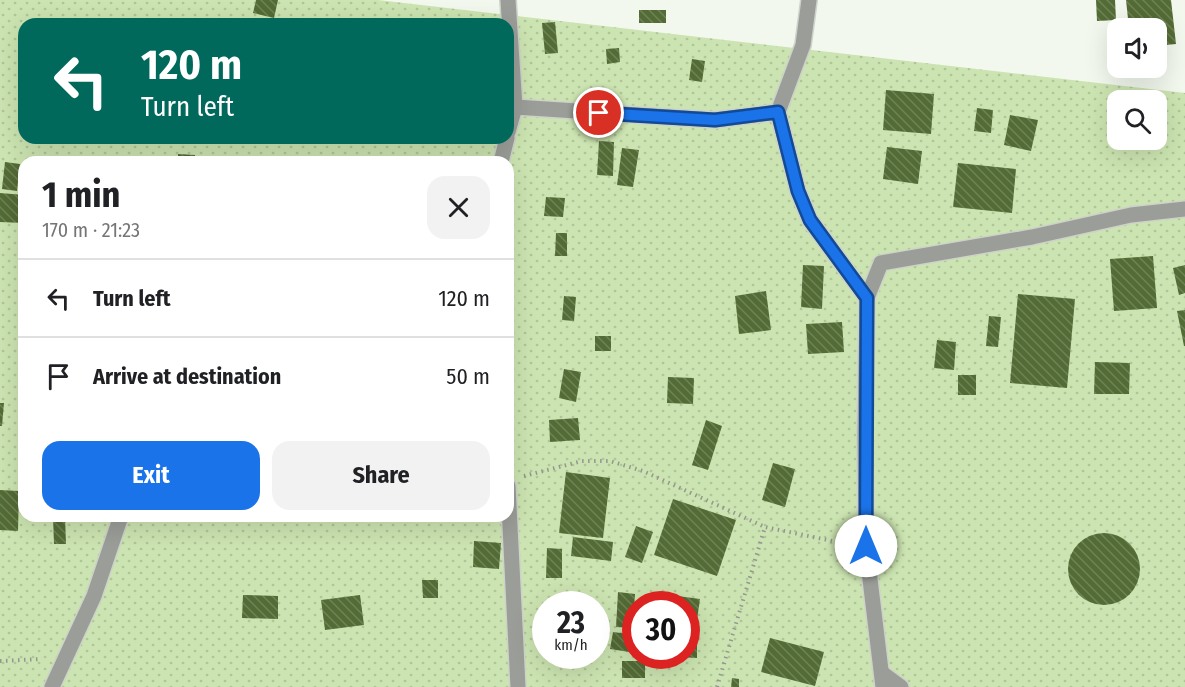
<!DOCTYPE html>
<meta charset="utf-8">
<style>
body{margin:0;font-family:"Fira Sans Condensed",sans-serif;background:#f2f2f2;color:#202124;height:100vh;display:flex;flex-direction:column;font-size:22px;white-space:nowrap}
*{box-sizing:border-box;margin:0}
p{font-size:20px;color:#757577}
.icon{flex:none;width:33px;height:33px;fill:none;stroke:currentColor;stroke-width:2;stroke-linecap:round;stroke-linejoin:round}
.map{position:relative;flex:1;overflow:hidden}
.drawer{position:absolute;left:18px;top:156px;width:496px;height:366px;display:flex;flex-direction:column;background:#fff;border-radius:18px;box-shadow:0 6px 24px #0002}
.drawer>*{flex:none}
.guide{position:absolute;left:18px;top:18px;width:496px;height:126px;border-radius:18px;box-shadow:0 6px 24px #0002;background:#00695c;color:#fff;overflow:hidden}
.controls{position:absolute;left:1107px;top:18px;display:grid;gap:12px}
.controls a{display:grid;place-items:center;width:60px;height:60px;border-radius:12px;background:#fff;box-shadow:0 6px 24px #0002;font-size:30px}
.speed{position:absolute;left:532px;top:591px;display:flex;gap:12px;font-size:30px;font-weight:700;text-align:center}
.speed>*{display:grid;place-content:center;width:78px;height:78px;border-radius:50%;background:#fff;box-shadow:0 6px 24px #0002;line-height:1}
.speed small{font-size:15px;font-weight:400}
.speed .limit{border:9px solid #d22;background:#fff;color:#111}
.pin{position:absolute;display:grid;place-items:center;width:51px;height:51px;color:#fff;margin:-26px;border:3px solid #fff;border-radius:50%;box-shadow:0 2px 6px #0007}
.me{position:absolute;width:66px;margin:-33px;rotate:0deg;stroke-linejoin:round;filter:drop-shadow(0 0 4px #0008)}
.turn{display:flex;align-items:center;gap:21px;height:126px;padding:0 24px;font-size:27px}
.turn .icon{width:78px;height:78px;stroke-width:2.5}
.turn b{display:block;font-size:42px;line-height:51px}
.round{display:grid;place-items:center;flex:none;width:63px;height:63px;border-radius:18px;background:#f2f2f2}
.overview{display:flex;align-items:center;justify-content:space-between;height:102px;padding:0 24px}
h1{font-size:36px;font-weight:700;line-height:45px}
.action{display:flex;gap:12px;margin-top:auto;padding:12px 24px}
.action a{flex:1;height:69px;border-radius:18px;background:#1a73e8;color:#fff;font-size:24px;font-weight:700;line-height:69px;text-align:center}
.action a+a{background:#f2f2f2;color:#202124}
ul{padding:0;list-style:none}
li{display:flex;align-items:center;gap:18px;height:78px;padding:0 24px;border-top:2px solid #e0e0e0}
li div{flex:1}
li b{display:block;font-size:22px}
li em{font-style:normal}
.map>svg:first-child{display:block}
.park{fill:url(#park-dots);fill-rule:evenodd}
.building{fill:url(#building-back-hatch)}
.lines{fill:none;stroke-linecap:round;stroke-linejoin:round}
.minor-casing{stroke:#cdd3c9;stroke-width:18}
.path{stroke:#939790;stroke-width:4;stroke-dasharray:1.5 4.5;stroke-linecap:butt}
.minor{stroke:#9b9d98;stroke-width:15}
.route-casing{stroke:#114b97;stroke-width:15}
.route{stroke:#1a73e8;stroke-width:10}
</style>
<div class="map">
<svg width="1185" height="687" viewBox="0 0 1185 687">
<defs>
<pattern id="park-dots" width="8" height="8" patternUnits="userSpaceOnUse" patternTransform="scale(1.5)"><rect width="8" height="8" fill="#cce4b1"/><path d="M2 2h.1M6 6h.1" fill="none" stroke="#b0c599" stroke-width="1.8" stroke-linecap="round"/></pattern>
<pattern id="building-back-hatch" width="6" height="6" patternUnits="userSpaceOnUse" patternTransform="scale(1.5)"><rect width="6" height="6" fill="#536b34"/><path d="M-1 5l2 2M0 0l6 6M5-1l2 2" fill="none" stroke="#6f8258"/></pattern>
</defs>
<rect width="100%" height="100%" fill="#f2f8ed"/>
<!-- park -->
<path class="park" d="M0 0H378L1185 93V687H0ZM24 24H508V138H24ZM1118 100H1156V140H1118ZM24 162H508V516H24ZM546 604H597V656H546ZM636 604H687V656H636Z"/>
<!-- building -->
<g class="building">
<polygon points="256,0 278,0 274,18 253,13"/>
<polygon points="1096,0 1115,0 1116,20 1097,21"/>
<polygon points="1126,0 1171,0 1176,44 1156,46 1156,28 1129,28"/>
<rect x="639" y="10" width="27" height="13"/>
<polygon points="555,22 558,53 545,54 542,23"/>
<polygon points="619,48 620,62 607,64 606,49"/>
<polygon points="692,59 705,61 702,82 689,80"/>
<polygon points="886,90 934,94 931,134 883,130"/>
<polygon points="977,108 993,110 991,133 974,131"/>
<polygon points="1010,115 1038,120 1031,151 1004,145"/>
<polygon points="599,141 614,142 613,176 597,175"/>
<polygon points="887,147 922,151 918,184 883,179"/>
<polygon points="622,148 639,150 633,187 617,185"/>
<polygon points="178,154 195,155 194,162 178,162"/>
<polygon points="5,162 20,164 17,191 2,189"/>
<polygon points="958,163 1016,169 1012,213 953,207"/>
<polygon points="0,193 24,195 24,223 0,222"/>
<polygon points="546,197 565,198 563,217 544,216"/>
<polygon points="556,233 567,233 567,256 555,256"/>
<polygon points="1153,256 1157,308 1114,311 1110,259"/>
<polygon points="803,265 824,266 822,309 801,307"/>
<polygon points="1185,265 1185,293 1179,295 1173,268"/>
<polygon points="766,291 771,330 739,334 735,296"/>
<polygon points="1018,294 1075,299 1067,388 1010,383"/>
<polygon points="564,296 576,297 574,321 562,320"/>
<polygon points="1185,310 1185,346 1184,346 1177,311"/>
<polygon points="989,316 1001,317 998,347 986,346"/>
<polygon points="842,322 844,352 808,354 806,324"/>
<rect x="595" y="336" width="16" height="15"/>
<polygon points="937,340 956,342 954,370 934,368"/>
<polygon points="1095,362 1130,363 1129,394 1094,394"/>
<polygon points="564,369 581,372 576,402 559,398"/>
<rect x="958" y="375" width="18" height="20"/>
<polygon points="668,377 694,378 693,404 667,403"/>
<polygon points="0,403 4,403 2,426 0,426"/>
<polygon points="578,418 580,440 550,442 549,420"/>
<polygon points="706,420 722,426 708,470 692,465"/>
<polygon points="773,463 795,469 785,507 762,500"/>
<polygon points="566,472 610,478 603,538 559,533"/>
<polygon points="0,490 19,491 18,531 0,530"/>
<polygon points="673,499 736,520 717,576 654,555"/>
<polygon points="65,516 66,544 54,544 53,517"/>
<polygon points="636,526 653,532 642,563 625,557"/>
<circle cx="1104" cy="569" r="36"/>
<polygon points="573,537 613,542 611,561 571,556"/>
<polygon points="474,541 501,543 499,569 473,567"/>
<polygon points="547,548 562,549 562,578 546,578"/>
<polygon points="422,580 438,580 438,598 423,598"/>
<polygon points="618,592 635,594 633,628 616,627"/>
<polygon points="243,595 278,596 278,619 242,618"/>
<polygon points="360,595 364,625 325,630 321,600"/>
<polygon points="670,595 700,599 697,620 687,618 687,604 669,604"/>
<polygon points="613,632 636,635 636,653 610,649"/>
<polygon points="770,638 824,652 815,686 761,672"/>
<polygon points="687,642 697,642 697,658 679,657 687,656"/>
<rect x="622" y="661" width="23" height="17"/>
<polygon points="732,678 739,679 739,687 731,687"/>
</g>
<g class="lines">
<defs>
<g id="minor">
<polyline points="508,0 515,107 508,132"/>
<polyline points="809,0 803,45 778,112 798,191 810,220 867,298"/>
<polyline points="515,107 715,120 778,112"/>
<polyline points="501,162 507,138"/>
<polyline points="508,486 518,687"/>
<polyline points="882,673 901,687"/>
<polyline points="52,687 94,596 121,516"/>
<polyline points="883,687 866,546 865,434 867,298 881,263 1032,237 1131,215 1185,209"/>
</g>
</defs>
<!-- minor casing -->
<use href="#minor" class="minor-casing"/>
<!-- path -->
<g class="path">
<polyline points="524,476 582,461 610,461 643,471 765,527"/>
<polyline points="0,661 42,659"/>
<polyline points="717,687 765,527 847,544"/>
</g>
<!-- minor -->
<use href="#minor" class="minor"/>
</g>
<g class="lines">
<defs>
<polyline id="route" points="599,113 715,120 778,112 798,191 810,220 867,298 866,546"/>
</defs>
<!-- route casing -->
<use href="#route" class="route-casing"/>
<!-- route -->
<use href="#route" class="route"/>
</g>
</svg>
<div class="controls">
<a><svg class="icon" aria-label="sound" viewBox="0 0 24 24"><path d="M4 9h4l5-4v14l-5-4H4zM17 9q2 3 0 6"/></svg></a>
<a><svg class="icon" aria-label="search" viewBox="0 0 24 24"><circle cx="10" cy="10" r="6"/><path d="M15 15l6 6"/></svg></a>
</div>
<div class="speed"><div>23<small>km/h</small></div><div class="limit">30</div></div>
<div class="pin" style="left:599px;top:113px;background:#d93025"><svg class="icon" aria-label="arrive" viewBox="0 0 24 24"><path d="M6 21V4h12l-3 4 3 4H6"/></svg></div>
<svg class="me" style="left:866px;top:546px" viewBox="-20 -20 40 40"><circle r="19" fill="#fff"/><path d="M0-13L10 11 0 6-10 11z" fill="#1a73e8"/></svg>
<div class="guide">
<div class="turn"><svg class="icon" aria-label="left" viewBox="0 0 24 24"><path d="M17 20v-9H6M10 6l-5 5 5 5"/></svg><div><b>120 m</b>Turn left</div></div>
</div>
<section class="drawer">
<div class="overview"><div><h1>1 min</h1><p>170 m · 21:23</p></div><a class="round"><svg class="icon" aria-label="close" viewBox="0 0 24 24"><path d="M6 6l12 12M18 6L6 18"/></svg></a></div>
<ul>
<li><svg class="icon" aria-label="left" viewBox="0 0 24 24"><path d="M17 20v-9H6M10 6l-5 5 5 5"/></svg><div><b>Turn left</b></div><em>120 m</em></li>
<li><svg class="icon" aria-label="arrive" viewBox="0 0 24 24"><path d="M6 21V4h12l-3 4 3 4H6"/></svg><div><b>Arrive at destination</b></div><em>50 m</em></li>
</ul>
<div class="action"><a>Exit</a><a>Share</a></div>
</section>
</div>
